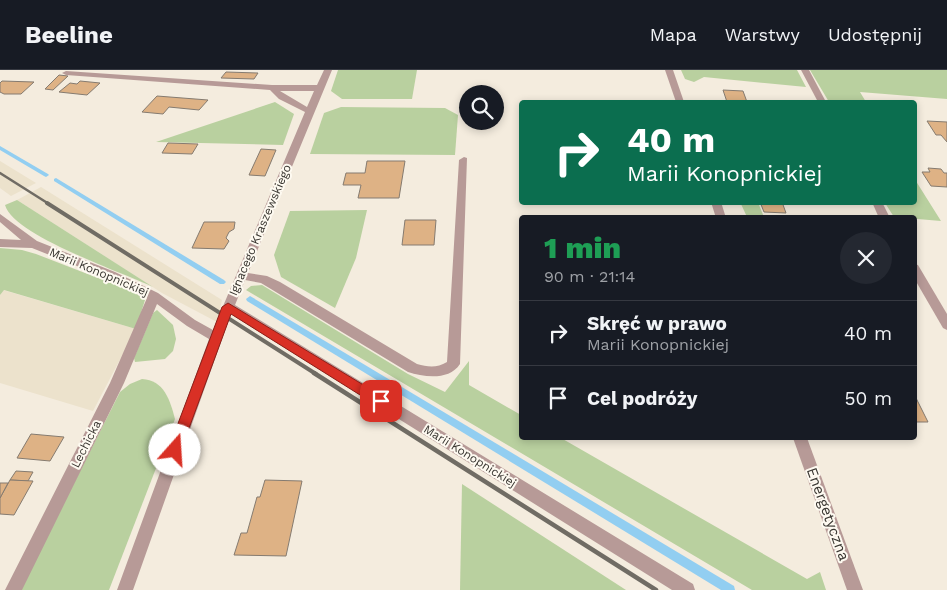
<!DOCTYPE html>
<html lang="pl">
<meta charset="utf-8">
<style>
body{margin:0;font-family:"Work Sans",sans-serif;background:#242831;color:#f1f3f6;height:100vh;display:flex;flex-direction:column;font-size:19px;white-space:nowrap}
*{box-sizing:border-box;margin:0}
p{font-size:16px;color:#9ea1a6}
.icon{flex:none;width:28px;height:28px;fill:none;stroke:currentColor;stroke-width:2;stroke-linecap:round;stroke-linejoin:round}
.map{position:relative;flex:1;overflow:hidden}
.side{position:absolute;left:519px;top:145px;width:398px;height:225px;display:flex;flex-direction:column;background:#171b24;border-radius:5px;box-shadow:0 2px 8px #0003}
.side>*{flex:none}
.banner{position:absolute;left:519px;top:30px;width:398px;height:105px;border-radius:5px;box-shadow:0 2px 8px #0003;background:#0b6e4f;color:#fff;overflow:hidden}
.controls{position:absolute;left:459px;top:15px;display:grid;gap:10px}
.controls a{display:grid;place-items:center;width:45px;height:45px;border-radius:50%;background:#171b24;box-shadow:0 2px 8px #0003;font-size:25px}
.pin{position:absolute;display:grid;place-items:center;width:42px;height:42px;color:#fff;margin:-21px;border-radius:10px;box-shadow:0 2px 8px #0006}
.me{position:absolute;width:55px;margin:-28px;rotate:19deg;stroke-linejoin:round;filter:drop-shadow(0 0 4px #0008)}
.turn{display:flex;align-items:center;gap:18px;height:105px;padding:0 25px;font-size:22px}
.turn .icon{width:65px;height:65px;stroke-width:2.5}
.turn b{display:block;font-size:35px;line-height:42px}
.round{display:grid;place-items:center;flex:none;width:52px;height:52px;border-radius:26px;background:#242831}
.headline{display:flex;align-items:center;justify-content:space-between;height:85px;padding:0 25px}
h1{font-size:30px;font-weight:800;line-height:38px;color:#1e9e55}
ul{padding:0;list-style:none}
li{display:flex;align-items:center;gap:15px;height:65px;padding:0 25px;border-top:1px solid #363941}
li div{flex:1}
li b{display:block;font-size:19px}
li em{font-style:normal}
header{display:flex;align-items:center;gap:30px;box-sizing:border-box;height:70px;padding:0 25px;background:#171b24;border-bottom:1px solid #363941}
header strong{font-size:24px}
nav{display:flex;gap:28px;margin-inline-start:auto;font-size:18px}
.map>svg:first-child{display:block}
.built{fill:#ece2cc}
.green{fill:#b9d09f}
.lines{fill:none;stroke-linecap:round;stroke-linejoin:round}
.stream{fill:#92cef1;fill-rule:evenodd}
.building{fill:#deb285;stroke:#857b70}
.street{fill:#b79a97;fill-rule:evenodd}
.rail-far2{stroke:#706c64;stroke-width:2.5}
.rail-far1{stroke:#706c64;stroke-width:4}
.rail{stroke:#706c64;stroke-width:4.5}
.route{fill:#d93025;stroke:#8d1f18}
.labels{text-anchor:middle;stroke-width:4;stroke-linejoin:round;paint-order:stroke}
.street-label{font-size:12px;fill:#393631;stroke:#fefaf1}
.near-street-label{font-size:15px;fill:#393631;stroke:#fefaf1}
</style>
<header>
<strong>Beeline</strong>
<nav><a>Mapa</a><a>Warstwy</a><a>Udostępnij</a></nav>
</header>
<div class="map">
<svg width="947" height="520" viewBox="0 0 947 520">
<rect width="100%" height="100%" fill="#f4ecde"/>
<!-- built -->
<g class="built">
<polygon points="0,91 36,113 11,126 0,118"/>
<polygon points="41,117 222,230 217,252 162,223 17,130"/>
<polygon points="3,220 136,259 93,341 0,313 0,225"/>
</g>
<!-- green -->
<g class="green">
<polygon points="338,0 417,0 412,29 342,29 331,21"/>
<polygon points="681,0 797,0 806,17 704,7 694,12 685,9"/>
<polygon points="810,0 947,0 947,29 860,22 866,32 829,32"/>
<polygon points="275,32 294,44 283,75 156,72"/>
<polygon points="341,37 445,38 458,45 455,85 310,84 324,43"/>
<polygon points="914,108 941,151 894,147 885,133 914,132"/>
<path d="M17 130 153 217C122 202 14 166 5 135Z"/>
<polygon points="741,134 759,135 764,147 747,147"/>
<polygon points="367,140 356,188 335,238 281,207 274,185 290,141"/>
<polygon points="0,178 22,180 36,184 134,222 145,230 136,259 4,220 0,225"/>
<polygon points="262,215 408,304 445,322 469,291 469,315 521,345 521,368 561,368 807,509 820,502 826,520 752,520 246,220 251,216"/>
<polygon points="157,240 173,255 176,269 173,281 165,289 135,292 134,288 153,243"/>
<path d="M142 309C164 310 170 330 175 349L109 520H20L120 322 130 314Z"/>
<polygon points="462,414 626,520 460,520"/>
</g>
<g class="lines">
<!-- stream -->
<g class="stream">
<polygon points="0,76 48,104 49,105 46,107 44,106 0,80"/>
<polygon points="56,108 224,210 226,212 224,214 220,214 54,111 54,109"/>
<polygon points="250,226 734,516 735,520 721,520 247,231 246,229"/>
</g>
</g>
<!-- building -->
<g class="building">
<polygon points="226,2 258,3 254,9 221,8"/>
<polygon points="59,5 68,6 53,20 45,19"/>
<polygon points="2,11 34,12 21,24 4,24 0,22 0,13"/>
<polygon points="80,11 100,13 87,25 59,22 70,13 77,14"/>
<polygon points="723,20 743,21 747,32 752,32 727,32"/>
<polygon points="157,26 208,30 199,40 169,37 163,44 142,42"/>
<polygon points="927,51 947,52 947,72 941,65 936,65"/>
<polygon points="168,73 198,74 192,84 162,83"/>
<polygon points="261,79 276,80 265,106 249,105"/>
<polygon points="367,91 405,91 399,128 358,128 361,115 343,115 346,103 365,103"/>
<polygon points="928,98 941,99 944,103 947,103 947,117 931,116 922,102 930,102"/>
<polygon points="760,132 782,132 786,143 764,142"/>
<polygon points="405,150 436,150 434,175 402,175"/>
<polygon points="204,152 235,152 234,159 229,162 226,168 229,171 224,179 192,178"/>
<polygon points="914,326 915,326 928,352 914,352"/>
<polygon points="31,364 64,367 50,391 17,388"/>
<polygon points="16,401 33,402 28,411 10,410"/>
<polygon points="10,410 33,411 14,445 0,444 0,428"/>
<polygon points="265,410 302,411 286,486 234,485 241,463 247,463 257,427 260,427"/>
<polygon points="0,413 8,413 0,428"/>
</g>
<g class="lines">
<!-- street -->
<g class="street">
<path d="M324 0H332L248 203 267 206 280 212 417 294C428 297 437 298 447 292L459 90 464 87 467 88 460 294C449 311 424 307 408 302L261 213 245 210 235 235 693 514 695 520H672L231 244 133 520H117L209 269 187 256 157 234 124 313 22 520H5L110 313 147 228 107 208 32 178 0 177V169L21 170 0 152V144L37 171 115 202 158 223 195 250 213 260 305 42 279 29 270 20 66 5 62 3 66 1 272 15H317ZM280 21H314L307 37Z"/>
<polygon points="665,0 673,0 684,32 676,32"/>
<polygon points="801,0 809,0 826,32 818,32"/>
<polygon points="711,132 721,132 726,148 716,148"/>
<polygon points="872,132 882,132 890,148 879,148"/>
<polygon points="914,194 918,195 947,244 947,260 943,258 914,208"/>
<polygon points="793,368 807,368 863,520 847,520"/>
</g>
<!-- rail-far2 -->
<polyline class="rail-far2" points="0,103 49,134"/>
<!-- rail-far1 -->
<polyline class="rail-far1" points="47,133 316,304"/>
<!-- rail -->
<polyline class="rail" points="314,303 656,520"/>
</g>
<!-- route -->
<polygon class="route" points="228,233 385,328 387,331 385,335 376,335 231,244 181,380 179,384 175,386 170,384 168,380 222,237"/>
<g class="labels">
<!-- street labels -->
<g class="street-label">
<text transform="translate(260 160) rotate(-67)" y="4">Ignacego Kraszewskiego</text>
<text transform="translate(99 202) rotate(23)" y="4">Marii Konopnickiej</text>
<text transform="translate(86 374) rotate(-63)" y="4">Lechicka</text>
<text transform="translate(470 386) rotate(32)" y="4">Marii Konopnickiej</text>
</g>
<!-- near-street labels -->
<g class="near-street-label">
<text transform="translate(828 444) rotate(70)" y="5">Energetyczna</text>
</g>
</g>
</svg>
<div class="controls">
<a><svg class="icon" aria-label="search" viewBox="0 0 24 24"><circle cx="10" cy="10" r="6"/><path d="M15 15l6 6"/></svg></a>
</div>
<div class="pin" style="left:381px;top:331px;background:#d93025"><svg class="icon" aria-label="arrive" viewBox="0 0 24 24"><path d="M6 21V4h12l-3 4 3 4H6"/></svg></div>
<svg class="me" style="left:175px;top:380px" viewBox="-20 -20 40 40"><circle r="19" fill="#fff"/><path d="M0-13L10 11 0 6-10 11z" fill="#d93025"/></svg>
<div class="banner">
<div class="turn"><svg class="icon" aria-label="right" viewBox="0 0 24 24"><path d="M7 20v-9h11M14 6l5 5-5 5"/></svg><div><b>40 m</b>Marii Konopnickiej</div></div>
</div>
<section class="side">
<div class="headline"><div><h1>1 min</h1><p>90 m · 21:14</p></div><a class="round"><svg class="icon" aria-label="close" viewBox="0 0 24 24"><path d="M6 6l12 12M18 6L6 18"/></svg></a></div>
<ul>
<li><svg class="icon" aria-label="right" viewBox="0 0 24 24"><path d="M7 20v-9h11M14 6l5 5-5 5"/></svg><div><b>Skręć w prawo</b><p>Marii Konopnickiej</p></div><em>40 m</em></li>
<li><svg class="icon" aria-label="arrive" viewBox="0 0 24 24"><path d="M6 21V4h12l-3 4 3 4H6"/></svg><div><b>Cel podróży</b></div><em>50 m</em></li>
</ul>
</section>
</div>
